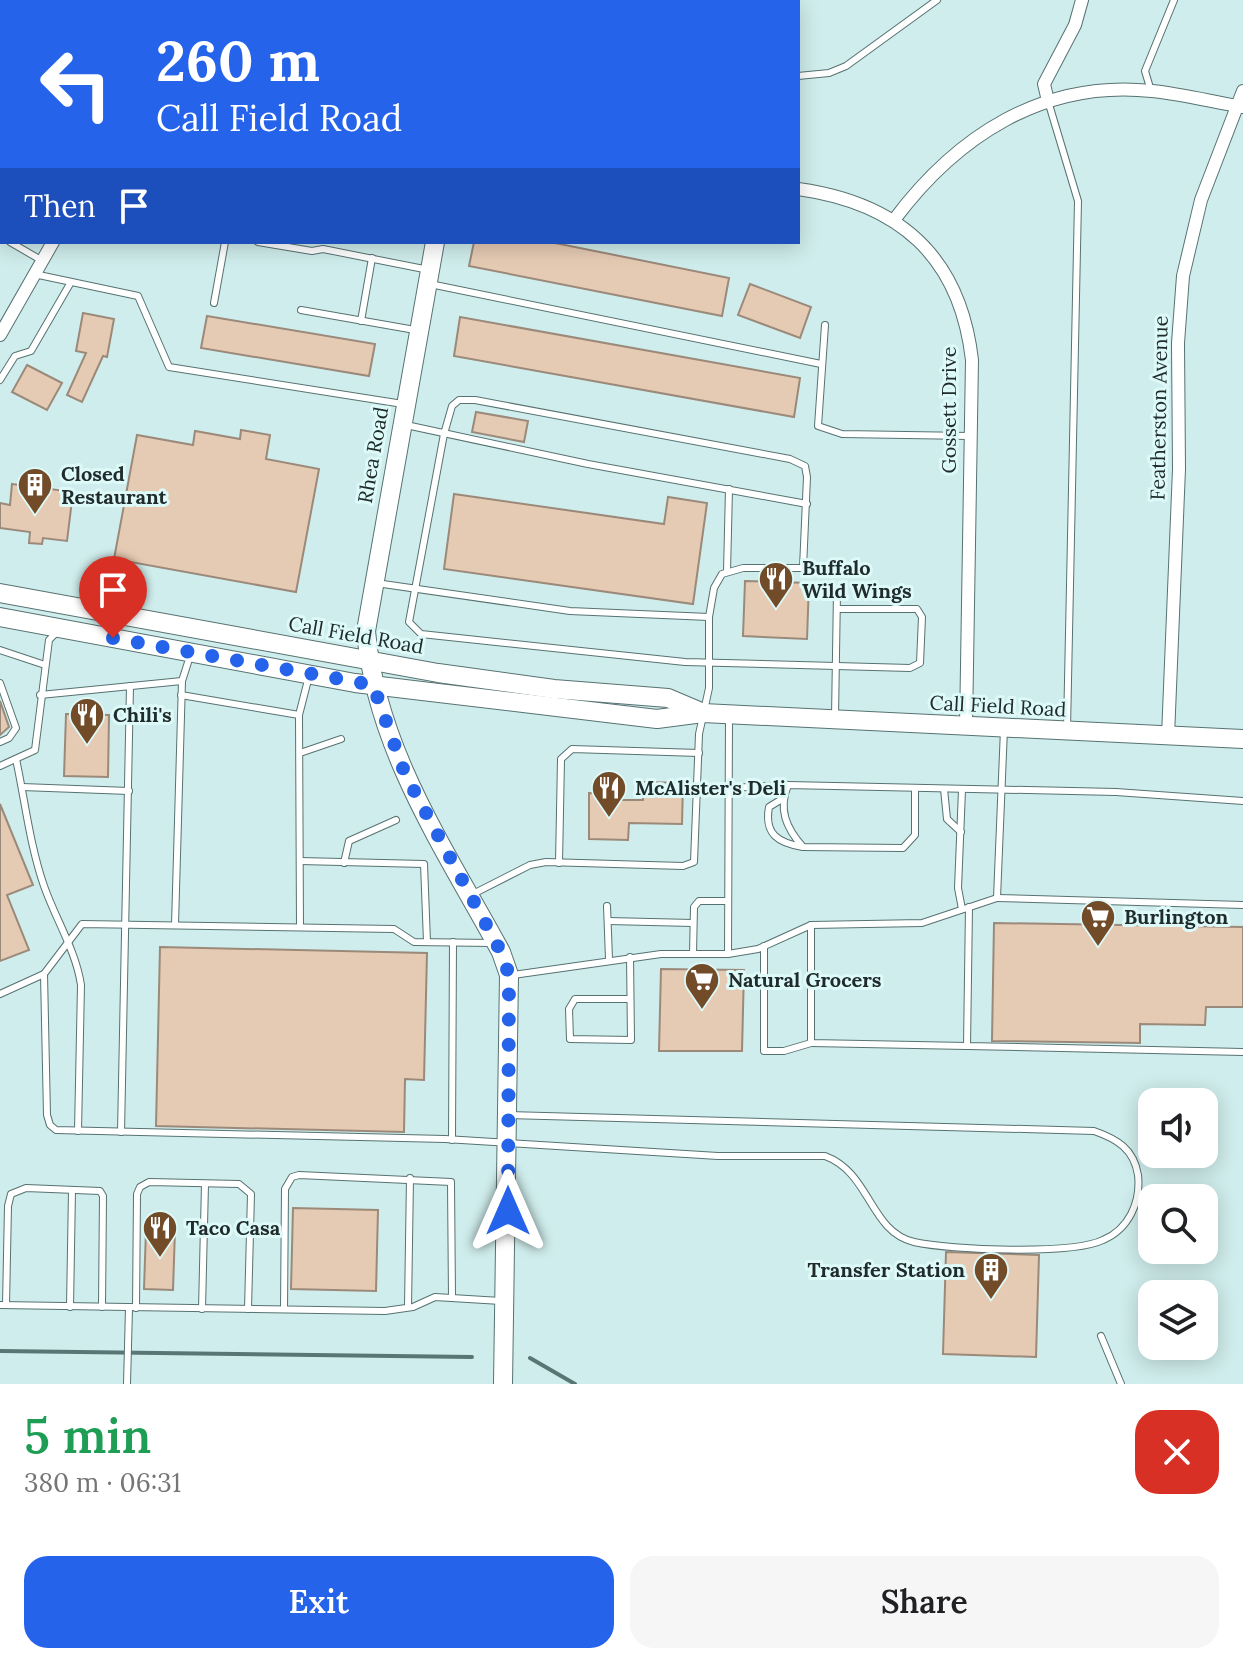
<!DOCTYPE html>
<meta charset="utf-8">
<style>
body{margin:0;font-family:Lora,serif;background:#f6f6f6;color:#202124;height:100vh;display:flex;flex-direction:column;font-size:30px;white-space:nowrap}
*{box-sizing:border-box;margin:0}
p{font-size:26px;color:#757577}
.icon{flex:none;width:44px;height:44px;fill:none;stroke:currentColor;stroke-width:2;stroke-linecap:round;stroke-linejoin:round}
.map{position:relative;height:1384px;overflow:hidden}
.side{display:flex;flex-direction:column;background:#fff;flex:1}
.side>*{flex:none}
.hud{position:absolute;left:0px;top:0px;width:800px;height:244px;box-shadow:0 4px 20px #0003;background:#2563eb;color:#fff;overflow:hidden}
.buttons{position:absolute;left:1138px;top:1088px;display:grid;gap:16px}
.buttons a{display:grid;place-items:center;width:80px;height:80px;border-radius:16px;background:#fff;box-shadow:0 4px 20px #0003;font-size:40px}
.pin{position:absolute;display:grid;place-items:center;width:68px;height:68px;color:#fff;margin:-82px -34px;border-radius:50% 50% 50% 0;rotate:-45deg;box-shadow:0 0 8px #0007}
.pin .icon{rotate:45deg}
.me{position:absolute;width:88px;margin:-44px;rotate:0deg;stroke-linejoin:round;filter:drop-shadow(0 0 6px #0008)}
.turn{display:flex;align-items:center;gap:28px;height:168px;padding:0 24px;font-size:36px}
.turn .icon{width:104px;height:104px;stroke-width:2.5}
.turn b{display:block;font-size:56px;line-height:68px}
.then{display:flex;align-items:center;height:76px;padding:0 24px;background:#0003;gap:16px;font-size:30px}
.round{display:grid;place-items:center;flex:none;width:84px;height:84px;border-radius:24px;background:#f6f6f6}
.head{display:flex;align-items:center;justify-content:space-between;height:136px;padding:0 24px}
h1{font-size:48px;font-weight:600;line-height:60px;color:#1e9e55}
.primary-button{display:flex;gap:16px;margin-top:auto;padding:16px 24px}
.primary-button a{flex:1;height:92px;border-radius:24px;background:#2563eb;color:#fff;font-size:32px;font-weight:600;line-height:92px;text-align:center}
.primary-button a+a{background:#f6f6f6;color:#202124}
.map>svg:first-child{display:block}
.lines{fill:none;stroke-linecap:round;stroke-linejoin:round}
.stream{stroke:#577674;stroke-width:4}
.building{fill:#e6cbb4;stroke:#9b897a;stroke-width:2}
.lane-casing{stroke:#577271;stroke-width:8}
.street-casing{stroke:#577271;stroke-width:14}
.secondary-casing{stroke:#577271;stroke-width:20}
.lane{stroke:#fff;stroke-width:6}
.street{stroke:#fff;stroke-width:12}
.secondary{stroke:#fff;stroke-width:18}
.route{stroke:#2563eb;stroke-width:14;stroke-dasharray:0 25.2}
.labels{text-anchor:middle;stroke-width:6;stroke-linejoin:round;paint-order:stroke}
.street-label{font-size:20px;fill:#202b2b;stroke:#ddfaf9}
.poi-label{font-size:20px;font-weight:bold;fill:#202b2b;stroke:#ddfaf9;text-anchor:start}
</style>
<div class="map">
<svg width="1243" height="1384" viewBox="0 0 1243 1384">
<rect width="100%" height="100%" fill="#cfedec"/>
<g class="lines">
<!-- stream -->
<g class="stream">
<polyline points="0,1351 472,1357"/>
<polyline points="530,1358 575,1384"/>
</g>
</g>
<!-- building -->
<g class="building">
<polygon points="474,242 550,242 729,278 722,316 469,266"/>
<polygon points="750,284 811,307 800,338 738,315"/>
<polygon points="83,313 114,319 107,357 103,356 82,402 67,395 86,353 76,351"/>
<polygon points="207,316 375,344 369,376 201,348"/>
<polygon points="460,317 800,378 794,417 454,356"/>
<polygon points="27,365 62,383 47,410 12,392"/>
<polygon points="476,412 528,421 524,442 472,432"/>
<polygon points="241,430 270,435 266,459 319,469 296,592 114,559 137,435 193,445 195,431 240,439"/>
<polygon points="12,484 73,492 67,541 43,538 42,544 29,543 30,532 0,528 0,503 10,505"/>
<polygon points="454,494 664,524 668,497 707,503 693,604 444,569"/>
<polygon points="745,581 809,583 807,639 743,636"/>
<polygon points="0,701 9,727 0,735"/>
<polygon points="66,714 109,715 108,777 64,776"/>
<polygon points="643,782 683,783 682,824 629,823 628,840 589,839 589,793 617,794 617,800 643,800"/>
<polygon points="0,804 33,885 7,895 29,950 0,961"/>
<polygon points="994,923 1243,927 1243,1007 1206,1007 1205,1025 1140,1024 1140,1043 992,1041"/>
<polygon points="160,947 427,953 424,1080 405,1079 404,1132 156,1126"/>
<polygon points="661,969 744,970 742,1051 659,1051"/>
<polygon points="293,1208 378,1210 376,1291 291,1289"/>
<polygon points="146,1229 175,1230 173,1290 144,1289"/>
<polygon points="946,1252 1039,1255 1036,1357 943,1354"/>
</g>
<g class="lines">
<defs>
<g id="lane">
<polyline points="467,0 470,2"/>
<polyline points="67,2 68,0"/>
<polyline points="798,76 829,73 846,66 937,0"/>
<polyline points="1151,91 1145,71 1174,0"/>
<polyline points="0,96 2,96"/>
<polyline points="1048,101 1078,201 1067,729"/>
<polyline points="0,110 2,111"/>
<polyline points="0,126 2,123"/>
<polyline points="0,237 2,238"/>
<polyline points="10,242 41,260"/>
<polyline points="258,242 312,251 323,249 429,270"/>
<polyline points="34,274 138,296 169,367 403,404"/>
<polyline points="430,284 821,364"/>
<polyline points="214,303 225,242"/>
<polyline points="301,310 415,330"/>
<polyline points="361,321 372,258"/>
<polyline points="825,325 818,426 842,434 970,436"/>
<polyline points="0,380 15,356 31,351 71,282"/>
<polyline points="406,425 588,464 807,504"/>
<polyline points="727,572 729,489"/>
<polyline points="376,583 570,611 709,617 709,688 699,734 694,862 683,866 546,862 530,865 471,895"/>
<polyline points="709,617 714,588 722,574 743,568 803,568 807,477 805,466 790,459 475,400 459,400 452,406 444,434 409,622 421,634 685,662 910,668 920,663 922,617 917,609 837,609"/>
<polyline points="0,650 45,665"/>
<polyline points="0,683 16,728 9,738 0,742"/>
<polyline points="40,695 182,681"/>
<polyline points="181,695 299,715"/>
<polyline points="835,717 837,592"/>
<polyline points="300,753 341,739"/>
<path d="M16 759C25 801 30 846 44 886 56 920 76 951 81 985L78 1131"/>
<polyline points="0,766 35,750 49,640 57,632"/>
<path d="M788 785C778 809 786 828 803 847L903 848 915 835V789"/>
<polyline points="22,787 129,791"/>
<polyline points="729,788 788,785 1116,792 1243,801"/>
<polyline points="944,789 947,819 961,832"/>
<polyline points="962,790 958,888 962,909"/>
<path d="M782 799 769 807C764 834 778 843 803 847"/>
<polyline points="300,861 424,864 427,942"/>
<polyline points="344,863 349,841 396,820"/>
<polyline points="559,863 561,759 572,749 699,753"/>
<polyline points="997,898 1243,905"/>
<polyline points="607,906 609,959"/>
<polyline points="969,907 967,1046 1243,1052"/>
<polyline points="608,921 693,923"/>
<polyline points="175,925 182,681 190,656"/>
<polyline points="811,925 811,1043 967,1046"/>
<polyline points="300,927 299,715 309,676"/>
<polyline points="764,946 764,1051 784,1051 811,1043"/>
<polyline points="693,954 694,907 699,901 728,901"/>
<polyline points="728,954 758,949 811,925 922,923 997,898 1004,729"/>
<polyline points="630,957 631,1040 570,1039 569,1009 575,999 630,999"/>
<path d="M44 974 47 1115 50 1125 56 1130 445 1139 718 1156H825C871 1173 869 1231 914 1242 950 1250 1072 1255 1103 1240 1129 1229 1141 1202 1138 1175 1134 1149 1117 1139 1094 1131L508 1115"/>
<polyline points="513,975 661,954 728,954 729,718"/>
<polyline points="0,994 44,974 82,924 394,929 414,942 492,943"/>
<polyline points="121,1132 130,686"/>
<polyline points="452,1140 453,942"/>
<polyline points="0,1305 385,1311 413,1307 435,1297 501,1301"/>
<polyline points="6,1305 8,1206 11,1194 26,1188 100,1191 103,1196 102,1307"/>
<polyline points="70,1307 72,1190"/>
<polyline points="408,1307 410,1178"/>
<polyline points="136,1308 137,1194 140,1187 149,1182 239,1184 251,1194 248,1309"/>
<polyline points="202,1309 205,1184"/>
<polyline points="284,1309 285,1189 292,1177 299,1175 451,1182 452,1298"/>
<polyline points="1101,1336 1121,1384"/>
<polyline points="127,1384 129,1308"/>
</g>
<g id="street">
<polyline points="235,0 238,2"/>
<polyline points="591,0 592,2"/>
<polyline points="192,2 193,0"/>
<polyline points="644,2 647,0"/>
<polyline points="1048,101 1044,84 1075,25 1082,0"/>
<path d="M798 189C899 203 960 256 972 360L966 727"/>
<path d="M894 220C956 137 1043 79 1152 91 1182 94 1213 102 1243 107"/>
<polyline points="0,335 53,242"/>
<polyline points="1168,736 1179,469 1178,343 1183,276 1201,200 1243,91"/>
</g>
<g id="secondary">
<path d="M435 242 366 631C376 749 446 851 501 952L509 975 503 1384"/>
<polyline points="0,593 438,673 554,689 668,698 701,712"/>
<polyline points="0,617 355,683 657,719 703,713 1243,739"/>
</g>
</defs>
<!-- lane casing -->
<use href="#lane" class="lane-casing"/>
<!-- street casing -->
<use href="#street" class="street-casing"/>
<!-- secondary casing -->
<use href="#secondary" class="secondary-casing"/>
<!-- lane -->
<use href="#lane" class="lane"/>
<!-- street -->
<use href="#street" class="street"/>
<!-- secondary -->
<use href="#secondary" class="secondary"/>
</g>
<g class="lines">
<!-- route -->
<polyline class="route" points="113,638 373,685 405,774 501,952 509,975 508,1211"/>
</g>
<!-- icons -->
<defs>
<symbol id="building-pin" viewBox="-11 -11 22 30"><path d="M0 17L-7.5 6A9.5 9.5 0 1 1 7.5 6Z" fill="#724c29" stroke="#ddfaf9"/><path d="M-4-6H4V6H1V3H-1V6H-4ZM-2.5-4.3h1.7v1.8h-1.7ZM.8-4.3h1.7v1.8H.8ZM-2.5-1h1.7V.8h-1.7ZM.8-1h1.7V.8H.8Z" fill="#fff"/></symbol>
<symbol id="restaurant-pin" viewBox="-11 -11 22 30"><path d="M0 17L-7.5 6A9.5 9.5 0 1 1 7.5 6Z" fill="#724c29" stroke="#ddfaf9"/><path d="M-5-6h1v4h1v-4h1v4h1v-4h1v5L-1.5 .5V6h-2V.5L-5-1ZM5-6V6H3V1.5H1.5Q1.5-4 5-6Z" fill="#fff"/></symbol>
<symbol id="supermarket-pin" viewBox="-11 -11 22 30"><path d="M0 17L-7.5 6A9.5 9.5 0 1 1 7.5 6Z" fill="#724c29" stroke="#ddfaf9"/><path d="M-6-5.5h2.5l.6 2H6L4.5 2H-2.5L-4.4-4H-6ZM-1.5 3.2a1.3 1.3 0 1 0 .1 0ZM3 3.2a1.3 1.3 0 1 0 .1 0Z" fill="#fff"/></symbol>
</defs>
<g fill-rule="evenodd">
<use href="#building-pin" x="15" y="465" width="40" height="54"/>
<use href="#restaurant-pin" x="756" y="559" width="40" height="54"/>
<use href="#restaurant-pin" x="67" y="695" width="40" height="54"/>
<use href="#restaurant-pin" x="589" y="768" width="40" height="54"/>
<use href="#supermarket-pin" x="1078" y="897" width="40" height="54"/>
<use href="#supermarket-pin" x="682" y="960" width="40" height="54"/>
<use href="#restaurant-pin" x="140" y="1208" width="40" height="54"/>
<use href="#building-pin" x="971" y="1250" width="40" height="54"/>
</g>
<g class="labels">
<!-- street labels -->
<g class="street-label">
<text transform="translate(1159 408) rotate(-89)" y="7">Featherston Avenue</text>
<text transform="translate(949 410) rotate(-90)" y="7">Gossett Drive</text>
<text transform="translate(373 455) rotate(-80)" y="7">Rhea Road</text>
<text transform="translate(356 635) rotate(10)" y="7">Call Field Road</text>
<text transform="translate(998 706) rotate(3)" y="7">Call Field Road</text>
</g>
<!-- poi labels -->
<g class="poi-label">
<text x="61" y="481">Closed<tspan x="61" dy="23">Restaurant</tspan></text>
<text x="802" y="575">Buffalo<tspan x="802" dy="23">Wild Wings</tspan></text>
<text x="113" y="722">Chili's</text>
<text x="635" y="795">McAlister's Deli</text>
<text x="1124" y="924">Burlington</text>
<text x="728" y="987">Natural Grocers</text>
<text x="186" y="1235">Taco Casa</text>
<text x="965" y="1277" text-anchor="end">Transfer Station</text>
</g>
</g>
</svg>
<div class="buttons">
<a><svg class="icon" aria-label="sound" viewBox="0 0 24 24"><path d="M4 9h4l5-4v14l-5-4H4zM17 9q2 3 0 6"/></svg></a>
<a><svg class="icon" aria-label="search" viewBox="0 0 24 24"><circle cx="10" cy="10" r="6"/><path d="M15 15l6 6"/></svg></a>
<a><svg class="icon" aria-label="layers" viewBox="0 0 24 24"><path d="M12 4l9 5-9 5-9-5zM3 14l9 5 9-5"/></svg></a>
</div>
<div class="pin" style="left:113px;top:638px;background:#d93025"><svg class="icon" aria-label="arrive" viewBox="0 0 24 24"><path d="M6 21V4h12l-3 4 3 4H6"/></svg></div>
<svg class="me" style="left:508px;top:1211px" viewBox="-20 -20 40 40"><path d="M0-17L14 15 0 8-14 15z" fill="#2563eb" stroke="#fff" stroke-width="4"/></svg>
<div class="hud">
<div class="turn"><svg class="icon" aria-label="left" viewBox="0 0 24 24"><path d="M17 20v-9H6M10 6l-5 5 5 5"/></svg><div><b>260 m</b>Call Field Road</div></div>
<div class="then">Then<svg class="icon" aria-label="arrive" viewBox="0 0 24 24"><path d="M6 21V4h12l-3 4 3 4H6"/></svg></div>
</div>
</div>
<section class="side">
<div class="head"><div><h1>5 min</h1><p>380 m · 06:31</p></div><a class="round" style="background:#d93025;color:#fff"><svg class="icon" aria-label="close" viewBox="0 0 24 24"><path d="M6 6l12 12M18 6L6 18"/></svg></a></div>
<div class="primary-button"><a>Exit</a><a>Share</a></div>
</section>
